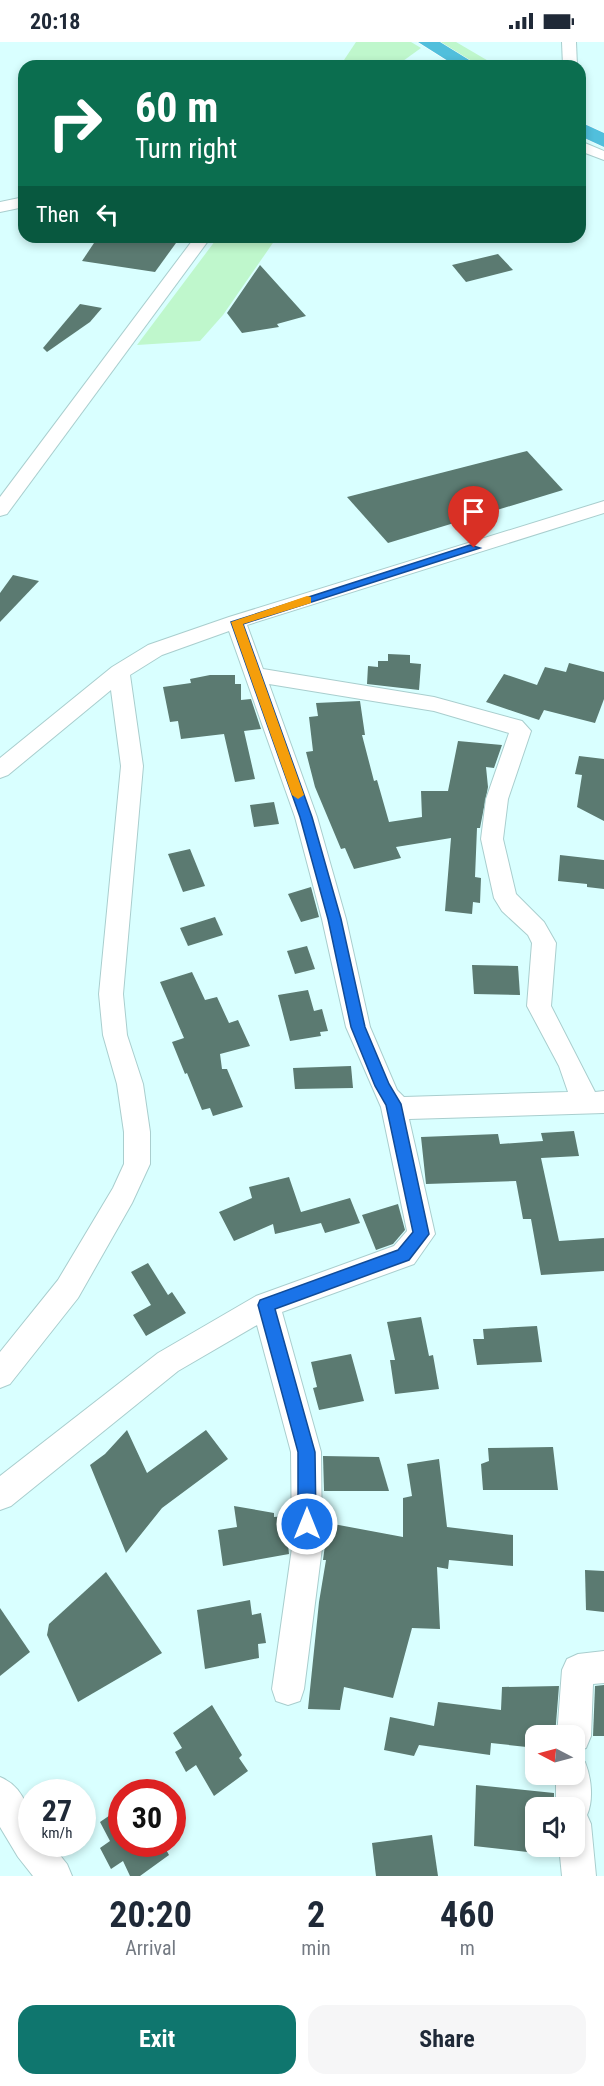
<!DOCTYPE html>
<style>
body{margin:0;font-family:"Roboto Condensed",sans-serif;background:#f6f6f7;color:#1f2937;height:100vh;display:flex;flex-direction:column;font-size:22px;white-space:nowrap}
*{box-sizing:border-box;margin:0}
p{font-size:20px;color:#747a83}
.icon{flex:none;width:33px;height:33px;fill:none;stroke:currentColor;stroke-width:2;stroke-linecap:round;stroke-linejoin:round}
.map{position:relative;height:1834px;overflow:hidden}
.panel{display:flex;flex-direction:column;background:#fff;flex:1}
.panel>*{flex:none}
.banner{position:absolute;left:18px;top:18px;width:568px;height:183px;border-radius:18px;box-shadow:0 3px 9px #0003;background:#0b6e4f;color:#fff;overflow:hidden}
.needle{width:39px;rotate:276deg}
.controls{position:absolute;left:525px;top:1683px;display:grid;gap:12px}
.controls a{display:grid;place-items:center;width:60px;height:60px;border-radius:12px;background:#fff;box-shadow:0 3px 9px #0003;font-size:30px}
.speed{position:absolute;left:18px;top:1737px;display:flex;gap:12px;font-size:30px;font-weight:700;text-align:center}
.speed>*{display:grid;place-content:center;width:78px;height:78px;border-radius:50%;background:#fff;box-shadow:0 3px 9px #0003;line-height:1}
.speed small{font-size:15px;font-weight:400}
.speed .limit{border:9px solid #d22;background:#fff;color:#111}
.pin{position:absolute;display:grid;place-items:center;width:51px;height:51px;color:#fff;margin:-62px -26px;border-radius:50% 50% 50% 0;rotate:-45deg;box-shadow:0 0 6px #0007}
.pin .icon{rotate:45deg}
.me{position:absolute;width:66px;margin:-33px;rotate:0deg;stroke-linejoin:round;filter:drop-shadow(0 0 4px #0008)}
.turn{display:flex;align-items:center;gap:21px;height:126px;padding:0 18px;font-size:27px}
.turn .icon{width:78px;height:78px;stroke-width:2.5}
.turn b{display:block;font-size:42px;line-height:51px}
.then{display:flex;align-items:center;height:57px;padding:0 18px;background:#0003;gap:12px;font-size:22px}
.eta{display:flex;justify-content:space-evenly;align-items:center;height:102px;text-align:center}
.eta b{font-size:36px;font-weight:700;line-height:42px}
.button{display:flex;gap:12px;margin-top:auto;padding:12px 18px}
.button a{flex:1;height:69px;border-radius:18px;background:#0f766e;color:#fff;font-size:24px;font-weight:700;line-height:69px;text-align:center}
.button a+a{background:#f6f6f7;color:#1f2937}
.status{display:flex;justify-content:space-between;align-items:center;height:42px;padding:0 30px;background:#fff;direction:ltr}
.status svg{height:16px;fill:currentColor}
.map>svg:first-child{display:block}
.green{fill:#bff7cc}
.building{fill:#5b7a71}
.lines{fill:none;stroke-linecap:round;stroke-linejoin:round}
.street-casing{stroke:#a9cece;stroke-width:2}
.highway-casing{stroke:#fff;stroke-width:1}
.street{fill:#fff;fill-rule:evenodd}
.highway{fill:#51bfdc;fill-rule:evenodd}
.route{fill:#1a73e8;stroke:#114b97;stroke-width:1.5}
.slow{fill:#f59e0b}
</style>
<div class="status"><b>20:18</b><svg viewBox="0 0 49 12"><path d="M0 12V9h3v3zM5 12V6h3v6zM10 12V3h3v9zM15 12V0h3v12zM26 1h20v11H26zM47 4h2v5h-2z"/></svg></div>
<div class="map">
<svg width="604" height="1834" viewBox="0 0 604 1834">
<rect width="100%" height="100%" fill="#d9ffff"/>
<!-- green -->
<g class="green">
<polygon points="356,0 411,0 421,6 396,24 340,24"/>
<polygon points="437,0 456,0 497,24 480,24"/>
<polygon points="218,195 277,195 223,273 200,299 137,303"/>
</g>
<!-- building -->
<g class="building">
<polygon points="98,195 124,195 176,201 155,230 82,219"/>
<polygon points="498,212 513,228 466,240 452,223"/>
<polygon points="260,223 306,274 277,282 279,285 242,291 227,271"/>
<polygon points="80,262 102,266 90,280 47,310 43,306"/>
<polygon points="527,409 563,448 388,501 347,455"/>
<polygon points="13,533 39,539 0,580 0,551"/>
<polygon points="388,612 410,613 410,621 421,622 419,648 367,642 368,624 378,625 378,619 388,619"/>
<polygon points="569,621 604,630 604,657 595,681 544,668 539,678 486,660 504,632 537,643 545,625 566,630"/>
<polygon points="210,633 235,633 235,642 241,642 241,658 251,657 261,687 244,689 255,737 235,740 224,692 181,697 178,679 170,680 163,645 191,641 190,637"/>
<polygon points="360,659 365,693 362,693 374,739 377,738 389,780 422,775 421,749 448,749 458,699 502,703 494,726 486,725 488,745 480,786 477,786 475,835 481,836 480,861 473,860 472,872 445,869 451,796 396,805 401,816 354,827 345,806 341,807 315,745 306,710 313,709 309,675 318,674 316,661"/>
<polygon points="579,714 604,717 604,779 577,765 582,733 575,732"/>
<polygon points="274,760 279,782 254,785 250,763"/>
<polygon points="190,807 205,844 183,850 168,812"/>
<polygon points="560,813 604,818 604,847 587,845 587,842 558,839"/>
<polygon points="311,845 319,875 301,880 288,852"/>
<polygon points="215,875 223,893 188,904 180,886"/>
<polygon points="307,904 315,927 295,932 287,909"/>
<polygon points="472,923 518,924 520,953 474,952"/>
<polygon points="192,930 205,958 217,955 229,981 238,978 250,1004 220,1012 222,1027 227,1027 243,1065 213,1074 210,1066 202,1068 187,1031 185,1032 172,1000 184,996 160,940"/>
<polygon points="308,948 314,969 322,967 328,989 320,990 321,994 290,999 278,953"/>
<polygon points="351,1024 353,1046 295,1047 293,1026"/>
<polygon points="574,1089 579,1114 541,1116 559,1199 604,1196 604,1229 541,1233 531,1177 523,1177 516,1139 426,1142 421,1095 498,1092 500,1102 543,1099 541,1091"/>
<polygon points="289,1135 301,1170 350,1156 360,1181 325,1191 321,1181 275,1192 273,1182 234,1199 219,1170 252,1156 249,1145"/>
<polygon points="398,1162 405,1188 393,1202 376,1208 362,1173"/>
<polygon points="148,1221 168,1253 172,1250 186,1271 146,1294 133,1273 151,1263 131,1230"/>
<polygon points="421,1275 429,1314 433,1313 439,1347 395,1352 390,1318 395,1318 387,1280"/>
<polygon points="537,1284 542,1320 477,1323 473,1297 484,1297 483,1287"/>
<polygon points="351,1312 364,1359 319,1368 313,1346 317,1345 311,1320"/>
<polygon points="127,1388 147,1431 206,1388 228,1417 162,1466 126,1511 90,1423 105,1412"/>
<polygon points="553,1405 558,1448 483,1448 481,1422 489,1419 488,1406"/>
<polygon points="323,1414 379,1415 389,1449 324,1449"/>
<polygon points="439,1417 447,1485 513,1493 513,1524 449,1518 448,1527 437,1525 440,1587 412,1586 393,1656 344,1645 340,1668 308,1667 319,1560 326,1518 323,1518 328,1481 403,1495 403,1456 412,1454 407,1422"/>
<polygon points="234,1464 274,1471 274,1475 285,1474 289,1512 223,1524 218,1488 237,1485"/>
<polygon points="585,1528 604,1529 604,1570 586,1568"/>
<polygon points="106,1530 162,1611 78,1660 47,1593 49,1582"/>
<polygon points="250,1558 252,1573 261,1571 266,1601 258,1602 259,1616 205,1627 197,1568"/>
<polygon points="0,1566 30,1610 0,1634"/>
<polygon points="604,1643 604,1694 593,1694 595,1644"/>
<polygon points="559,1644 555,1694 536,1694 536,1706 491,1701 490,1713 419,1703 414,1714 384,1708 390,1675 434,1684 438,1660 501,1668 502,1645"/>
<polygon points="212,1663 242,1713 239,1716 248,1729 214,1754 196,1723 186,1730 175,1710 182,1706 173,1691"/>
<polygon points="476,1743 554,1751 554,1766 536,1766 536,1811 474,1804"/>
<polygon points="122,1765 122,1802 163,1802 169,1813 140,1834 130,1834 123,1819 111,1827 100,1806 110,1799 100,1780"/>
<polygon points="432,1793 438,1834 376,1834 372,1801"/>
</g>
<g class="lines">
<defs>
<g id="street">
<polygon points="562,0 576,0 577,24 563,24"/>
<polygon points="580,99 604,109 604,118 580,109"/>
<polygon points="24,155 24,165 0,170 0,160"/>
<polygon points="195,195 211,195 7,472 0,474 0,455"/>
<path d="M604 459V471L247 583 263 627 434 655 522 679 531 689 508 757 503 797 516 852 544 880 556 901 551 964 595 1050 604 1049V1071L409 1077 435 1192 414 1222 282 1270 321 1410 322 1506 304 1647 300 1659 288 1663 276 1659 272 1647 292 1506 291 1410 257 1283 178 1329 11 1464 0 1468V1434L158 1311 256 1254 394 1204 407 1189 381 1065 346 985 322 877 295 775 229 589 162 613 130 633 143 724 123 952 127 993 143 1042 150 1090V1122L132 1161 78 1256 10 1342 0 1346V1310L58 1238 113 1146 124 1122V1090L117 1042 103 993 99 952 121 724 111 648 8 733 0 736V716L112 625 148 603 229 575ZM269 642 434 669 509 691 486 757 481 797 494 856 502 869 528 893 532 901 527 964 559 1024 568 1050 404 1055 397 1048 370 985 346 877 317 775Z"/>
<polygon points="604,1609 604,1641 593,1642 591,1694 586,1706 574,1710 574,1694 557,1694 562,1628 567,1617 578,1612"/>
<path d="M574 1716 585 1720C591 1735 594 1757 587 1773L591 1782 596 1834H562L559 1804H574V1766H556V1732H574Z"/>
<path d="M0 1735C27 1746 32 1775 32 1802H51L67 1822 72 1834H33L18 1815 0 1785Z"/>
</g>
<g id="highway">
<polygon points="418,0 440,0 479,24 456,24"/>
<polygon points="580,80 604,91 604,105 580,94"/>
</g>
</defs>
<!-- street casing -->
<use href="#street" class="street-casing"/>
<!-- highway casing -->
<use href="#highway" class="highway-casing"/>
<!-- street -->
<use href="#street" class="street"/>
<!-- highway -->
<use href="#highway" class="highway"/>
</g>
<!-- route -->
<polygon class="route" points="470,503 480,506 243,582 312,775 341,877 365,985 389,1042 401,1062 429,1192 409,1218 275,1267 315,1410 316,1482 313,1488 307,1491 301,1488 298,1482 298,1410 258,1263 260,1258 398,1208 413,1190 386,1063 375,1044 351,985 328,877 300,775 231,580"/>
<!-- slow -->
<polygon class="slow" points="307,554 311,555 311,561 243,582 304,753 298,757 292,753 231,580"/>
</svg>
<div class="controls">
<a><svg class="needle" viewBox="-14 -14 28 28"><path d="M0-13l5 13h-10z" fill="#e53935"/><path d="M0 13l5-13h-10z" fill="#747a83"/></svg></a>
<a><svg class="icon" aria-label="sound" viewBox="0 0 24 24"><path d="M4 9h4l5-4v14l-5-4H4zM17 9q2 3 0 6"/></svg></a>
</div>
<div class="speed"><div>27<small>km/h</small></div><div class="limit">30</div></div>
<div class="pin" style="left:474px;top:506px;background:#d93025"><svg class="icon" aria-label="arrive" viewBox="0 0 24 24"><path d="M6 21V4h12l-3 4 3 4H6"/></svg></div>
<svg class="me" style="left:307px;top:1482px" viewBox="-20 -20 40 40"><circle r="17" fill="#1a73e8" stroke="#fff" stroke-width="3"/><path d="M0-11L8 9 0 5-8 9z" fill="#fff"/></svg>
<div class="banner">
<div class="turn"><svg class="icon" aria-label="right" viewBox="0 0 24 24"><path d="M7 20v-9h11M14 6l5 5-5 5"/></svg><div><b>60 m</b>Turn right</div></div>
<div class="then">Then<svg class="icon" aria-label="left" viewBox="0 0 24 24"><path d="M17 20v-9H6M10 6l-5 5 5 5"/></svg></div>
</div>
</div>
<section class="panel">
<div class="eta">
<div><b>20:20</b><p>Arrival</p></div>
<div><b>2</b><p>min</p></div>
<div><b>460</b><p>m</p></div>
</div>
<div class="button"><a>Exit</a><a>Share</a></div>
</section>
